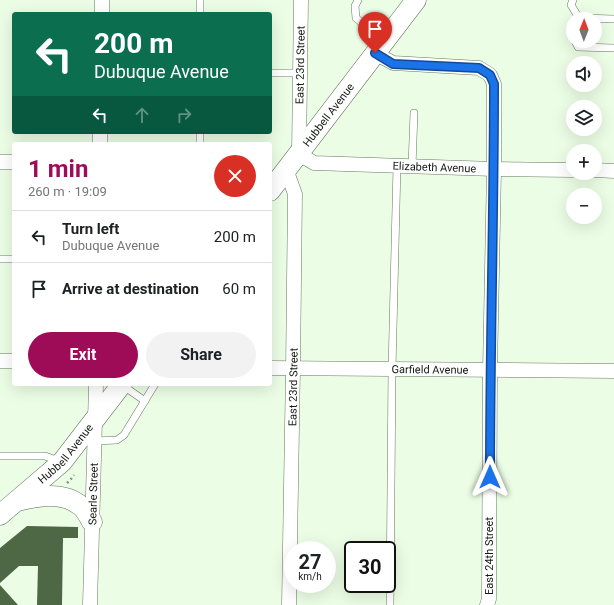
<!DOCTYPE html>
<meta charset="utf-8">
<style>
body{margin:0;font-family:Roboto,sans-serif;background:#f2f2f2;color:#202124;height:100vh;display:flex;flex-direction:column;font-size:15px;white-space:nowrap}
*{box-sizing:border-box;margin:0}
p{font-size:13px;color:#757577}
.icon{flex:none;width:22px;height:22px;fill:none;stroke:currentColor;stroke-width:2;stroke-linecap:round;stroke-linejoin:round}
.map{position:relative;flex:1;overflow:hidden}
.sheet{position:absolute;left:12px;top:142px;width:260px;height:244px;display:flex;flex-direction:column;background:#fff;border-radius:4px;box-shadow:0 4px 16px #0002}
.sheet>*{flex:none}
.top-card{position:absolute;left:12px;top:12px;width:260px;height:122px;border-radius:4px;box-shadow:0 4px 16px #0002;background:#0b6e4f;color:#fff;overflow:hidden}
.needle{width:26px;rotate:1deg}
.buttons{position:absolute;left:566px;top:12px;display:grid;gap:8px}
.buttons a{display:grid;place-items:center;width:36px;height:36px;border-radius:50%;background:#fff;box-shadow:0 4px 16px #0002;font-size:20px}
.speed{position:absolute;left:284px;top:541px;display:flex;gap:8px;font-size:20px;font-weight:700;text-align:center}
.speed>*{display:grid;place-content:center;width:52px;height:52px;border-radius:50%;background:#fff;box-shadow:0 4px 16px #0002;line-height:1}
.speed small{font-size:10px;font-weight:400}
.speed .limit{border:2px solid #111;border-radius:6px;background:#fff;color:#111}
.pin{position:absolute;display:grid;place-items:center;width:34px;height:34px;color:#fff;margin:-41px -17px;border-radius:50% 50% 50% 0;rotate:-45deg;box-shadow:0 0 4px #0007}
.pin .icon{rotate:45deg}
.me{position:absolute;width:44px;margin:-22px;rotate:0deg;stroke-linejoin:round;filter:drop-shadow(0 0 3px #0008)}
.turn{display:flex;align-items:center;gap:14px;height:84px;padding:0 16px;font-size:18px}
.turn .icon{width:52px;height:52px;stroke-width:2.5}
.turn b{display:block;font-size:28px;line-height:34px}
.lanes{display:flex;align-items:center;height:38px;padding:0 16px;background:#0003;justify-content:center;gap:20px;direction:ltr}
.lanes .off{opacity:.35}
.round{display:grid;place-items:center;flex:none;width:42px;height:42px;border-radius:21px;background:#f2f2f2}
.headline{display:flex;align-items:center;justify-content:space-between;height:68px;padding:0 16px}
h1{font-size:24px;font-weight:700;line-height:30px;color:#9e0b56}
.cta{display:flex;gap:8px;margin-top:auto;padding:8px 16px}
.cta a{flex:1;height:46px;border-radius:24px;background:#9e0b56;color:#fff;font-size:16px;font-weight:700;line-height:46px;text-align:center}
.cta a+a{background:#f2f2f2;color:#202124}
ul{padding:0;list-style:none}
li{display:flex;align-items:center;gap:12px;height:52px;padding:0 16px;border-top:1px solid #e0e0e0}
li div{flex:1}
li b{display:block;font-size:15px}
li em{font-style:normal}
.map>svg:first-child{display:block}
.building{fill:#4e6745}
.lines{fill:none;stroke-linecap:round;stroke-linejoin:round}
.service-casing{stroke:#677762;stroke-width:8}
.minor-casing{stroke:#677762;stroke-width:15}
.secondary-casing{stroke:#677762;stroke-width:21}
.path{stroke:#838f7f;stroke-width:2.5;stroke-dasharray:2 3;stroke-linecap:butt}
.service{stroke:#fff;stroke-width:7}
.minor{stroke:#fff;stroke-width:14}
.secondary{stroke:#fff;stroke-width:20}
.route-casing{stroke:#114b97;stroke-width:10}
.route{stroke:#1a73e8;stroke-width:7}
.labels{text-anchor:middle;stroke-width:4;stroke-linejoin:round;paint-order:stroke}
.street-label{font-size:11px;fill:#141a12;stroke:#fff}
</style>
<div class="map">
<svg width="614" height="605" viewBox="0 0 614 605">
<rect width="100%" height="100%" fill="#ebfde5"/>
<!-- building -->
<g class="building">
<polygon points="27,526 78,527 78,538 63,538 62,605 37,605 38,566 19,566 0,583 0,548"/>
<polygon points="0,585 18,605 0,605"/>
</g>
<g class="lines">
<defs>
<g id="service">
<polyline points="200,0 200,14"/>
<polyline points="358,0 355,6 356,18 383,40"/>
<polyline points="573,0 571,5 579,18"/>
<polyline points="579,18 614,19"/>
<polyline points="573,33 573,35"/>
<polyline points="575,41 578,47 614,48"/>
<polyline points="270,73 300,73"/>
<polyline points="200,132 200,144"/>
<polyline points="412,166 414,113"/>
<polyline points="0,259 14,259"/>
<polyline points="122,385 145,401"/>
<polyline points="95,441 117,440 124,435 155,384"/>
<polyline points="0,456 45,456 59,461"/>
<polyline points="390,605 392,369 397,166"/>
</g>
<g id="minor">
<path id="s1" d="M301 0 299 154 314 163 494 169 573 170"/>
<polyline points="102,14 102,0"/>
<polyline points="375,53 393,63 479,68 490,75 494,84 494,169 490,370 489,599 487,605"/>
<polyline points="100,144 100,132"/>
<polyline points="0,162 14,162"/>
<polyline points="286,169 295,194 293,368 289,605"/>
<polyline points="595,170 614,171"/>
<polyline points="0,361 14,361"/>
<path id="s2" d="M270 368 614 371"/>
<path id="s3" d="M90 605 96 384"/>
</g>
<g id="secondary">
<path id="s4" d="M270 191 416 0"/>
<path d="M17 501C38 496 63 491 81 506 86 510 89 517 92 522"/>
<path id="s5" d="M0 515 62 462 122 384"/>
</g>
</defs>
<!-- service casing -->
<use href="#service" class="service-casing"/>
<!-- minor casing -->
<use href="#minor" class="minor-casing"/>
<!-- secondary casing -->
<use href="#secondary" class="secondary-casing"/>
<!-- path -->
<polyline class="path" points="67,483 71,479 74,475"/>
<!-- service -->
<use href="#service" class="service"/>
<!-- minor -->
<use href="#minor" class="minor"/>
<!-- secondary -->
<use href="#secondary" class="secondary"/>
</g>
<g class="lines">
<defs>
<path id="route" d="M375 53 393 64 479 68 490 75 494 84C494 215 490 346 490 477"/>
</defs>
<!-- route casing -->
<use href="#route" class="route-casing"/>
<!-- route -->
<use href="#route" class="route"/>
</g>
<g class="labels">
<!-- street labels -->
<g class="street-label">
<text transform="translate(300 65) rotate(-89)" y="4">East 23rd Street</text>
<text dy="4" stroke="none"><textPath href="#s4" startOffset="96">Hubbell Avenue</textPath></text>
<text dy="4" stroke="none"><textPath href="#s1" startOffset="292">Elizabeth Avenue</textPath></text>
<text dy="4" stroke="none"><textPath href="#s2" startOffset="160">Garfield Avenue</textPath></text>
<text transform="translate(293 387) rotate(-89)" y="4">East 23rd Street</text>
<text dy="4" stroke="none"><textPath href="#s5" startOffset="90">Hubbell Avenue</textPath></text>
<text dy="4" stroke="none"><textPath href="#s3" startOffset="111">Searle Street</textPath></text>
<text transform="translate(489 556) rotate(-90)" y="4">East 24th Street</text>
</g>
</g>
</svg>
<div class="buttons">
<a><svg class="needle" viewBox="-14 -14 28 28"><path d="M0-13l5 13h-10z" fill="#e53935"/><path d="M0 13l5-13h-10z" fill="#757577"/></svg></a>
<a><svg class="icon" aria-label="sound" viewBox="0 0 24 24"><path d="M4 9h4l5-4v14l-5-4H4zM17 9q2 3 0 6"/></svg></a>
<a><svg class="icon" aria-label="layers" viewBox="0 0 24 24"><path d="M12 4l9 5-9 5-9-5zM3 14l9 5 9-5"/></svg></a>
<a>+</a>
<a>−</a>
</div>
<div class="speed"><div>27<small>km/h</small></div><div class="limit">30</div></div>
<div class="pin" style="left:375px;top:53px;background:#d93025"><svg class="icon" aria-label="arrive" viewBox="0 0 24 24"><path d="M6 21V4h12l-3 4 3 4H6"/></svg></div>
<svg class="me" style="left:490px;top:477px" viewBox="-20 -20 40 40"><path d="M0-17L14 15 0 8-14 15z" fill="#1a73e8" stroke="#fff" stroke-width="4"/></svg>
<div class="top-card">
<div class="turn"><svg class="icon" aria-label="left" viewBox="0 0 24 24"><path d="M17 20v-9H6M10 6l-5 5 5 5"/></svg><div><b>200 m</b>Dubuque Avenue</div></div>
<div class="lanes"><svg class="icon" aria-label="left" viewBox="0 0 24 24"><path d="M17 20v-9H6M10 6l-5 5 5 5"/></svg><svg class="icon off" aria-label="ahead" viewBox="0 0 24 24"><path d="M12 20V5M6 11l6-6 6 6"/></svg><svg class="icon off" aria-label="right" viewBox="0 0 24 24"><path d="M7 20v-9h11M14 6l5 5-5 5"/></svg></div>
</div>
<section class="sheet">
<div class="headline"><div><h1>1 min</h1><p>260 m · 19:09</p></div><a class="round" style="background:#d93025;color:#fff"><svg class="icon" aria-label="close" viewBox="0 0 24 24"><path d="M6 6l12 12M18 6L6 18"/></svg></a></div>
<ul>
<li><svg class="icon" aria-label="left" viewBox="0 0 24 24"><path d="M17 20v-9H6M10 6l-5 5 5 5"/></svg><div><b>Turn left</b><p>Dubuque Avenue</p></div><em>200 m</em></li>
<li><svg class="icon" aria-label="arrive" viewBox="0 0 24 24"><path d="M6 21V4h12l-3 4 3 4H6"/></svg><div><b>Arrive at destination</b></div><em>60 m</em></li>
</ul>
<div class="cta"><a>Exit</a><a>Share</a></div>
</section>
</div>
